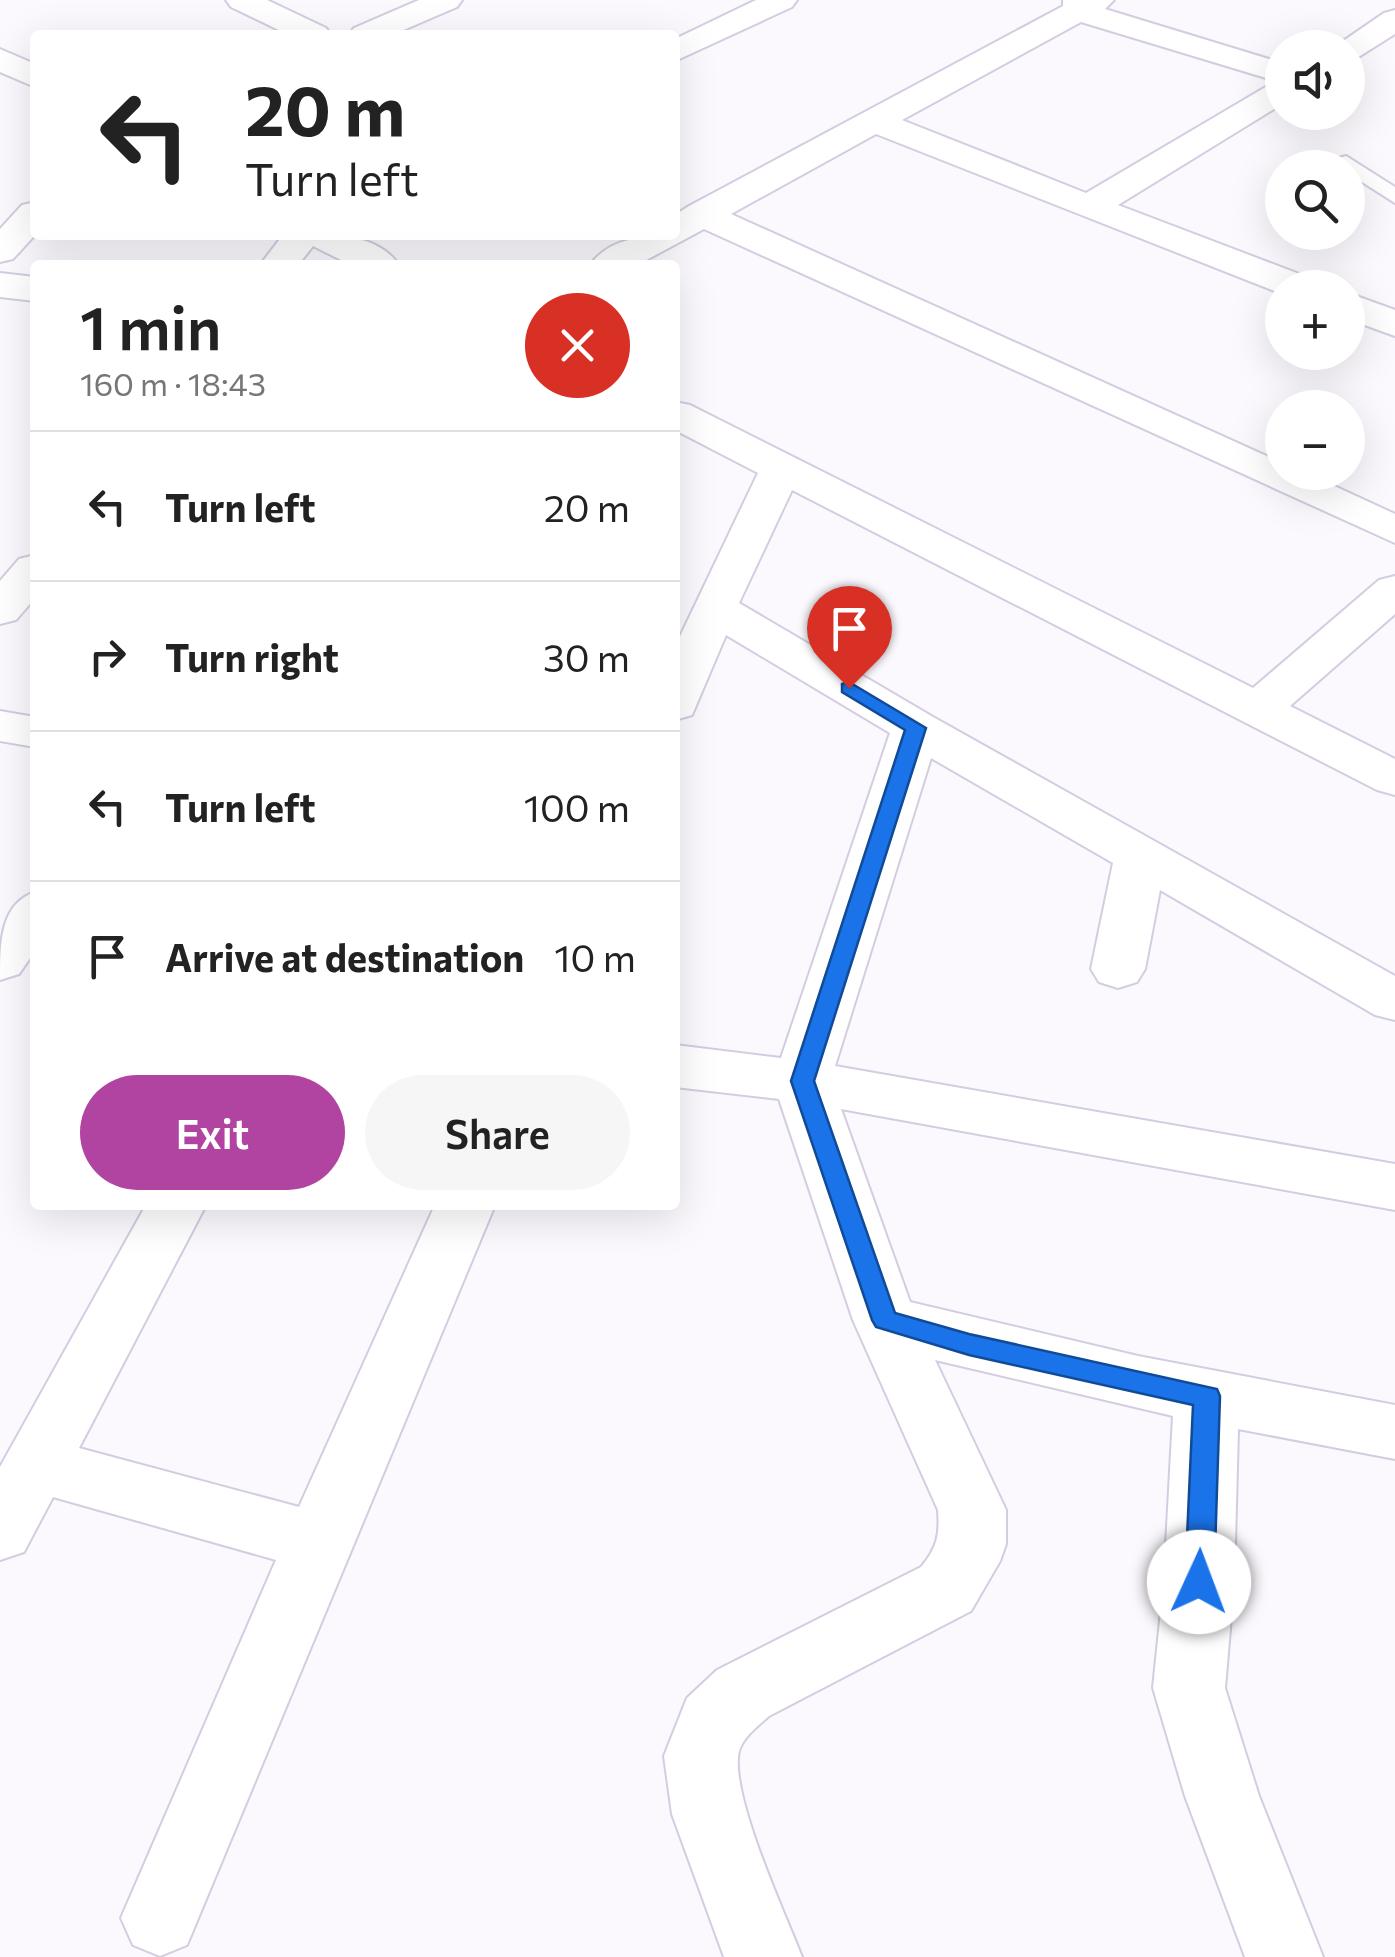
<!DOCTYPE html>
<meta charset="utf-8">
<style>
body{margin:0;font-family:Commissioner,sans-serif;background:#f6f6f6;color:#222;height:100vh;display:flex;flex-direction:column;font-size:38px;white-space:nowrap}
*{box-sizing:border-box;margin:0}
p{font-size:32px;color:#767676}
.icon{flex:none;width:55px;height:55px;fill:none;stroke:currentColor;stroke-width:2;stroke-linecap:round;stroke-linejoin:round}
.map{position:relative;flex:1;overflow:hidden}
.sheet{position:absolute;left:30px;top:260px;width:650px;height:950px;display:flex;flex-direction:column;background:#fff;border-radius:10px;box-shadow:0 10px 40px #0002}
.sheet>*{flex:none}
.banner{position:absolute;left:30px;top:30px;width:650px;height:210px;border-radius:10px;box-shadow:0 10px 40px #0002;background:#fff;color:#222;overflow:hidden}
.fabs{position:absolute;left:1265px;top:30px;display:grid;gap:20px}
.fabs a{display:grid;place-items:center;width:100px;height:100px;border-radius:50%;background:#fff;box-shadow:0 10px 40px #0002;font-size:50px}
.pin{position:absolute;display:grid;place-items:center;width:85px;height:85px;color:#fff;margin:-102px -42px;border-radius:50% 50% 50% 0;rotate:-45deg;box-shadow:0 0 10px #0007}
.pin .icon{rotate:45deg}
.me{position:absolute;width:110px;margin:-55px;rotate:2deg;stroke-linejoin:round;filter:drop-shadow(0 0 8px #0008)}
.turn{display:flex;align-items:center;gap:35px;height:210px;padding:0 50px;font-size:45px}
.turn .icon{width:130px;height:130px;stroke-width:2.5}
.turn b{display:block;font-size:70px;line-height:85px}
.round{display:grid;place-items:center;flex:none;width:105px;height:105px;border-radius:52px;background:#f6f6f6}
.overview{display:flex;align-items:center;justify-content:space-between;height:170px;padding:0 50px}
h1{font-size:60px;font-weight:600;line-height:75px}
.cta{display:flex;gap:20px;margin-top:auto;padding:20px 50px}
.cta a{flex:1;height:115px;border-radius:60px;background:#b143a1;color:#fff;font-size:40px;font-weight:600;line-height:115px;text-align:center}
.cta a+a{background:#f6f6f6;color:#222}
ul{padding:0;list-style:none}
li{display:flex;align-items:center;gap:30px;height:150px;padding:0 50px;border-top:2px solid #e0e0e0}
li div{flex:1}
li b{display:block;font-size:38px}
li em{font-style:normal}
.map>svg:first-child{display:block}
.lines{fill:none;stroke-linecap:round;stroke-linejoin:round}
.service-casing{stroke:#d4cde1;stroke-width:4}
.minor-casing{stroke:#d4cde1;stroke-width:4}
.service{fill:#fff;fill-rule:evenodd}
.minor{fill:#fff;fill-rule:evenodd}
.route{fill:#1a73e8;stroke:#114b97;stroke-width:2.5}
</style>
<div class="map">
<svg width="1395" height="1957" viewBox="0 0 1395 1957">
<rect width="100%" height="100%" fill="#fbf9fe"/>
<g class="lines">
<defs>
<polygon id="service" points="1346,156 1395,187 1395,203 1348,173 1348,168 1339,166 1336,162 1339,158"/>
<g id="minor">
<polygon points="226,0 267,0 326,28 331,35 289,35 231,7"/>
<polygon points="419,0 462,0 457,7 392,35 349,35 354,28"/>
<polygon points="756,0 797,0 792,7 675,61 675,39"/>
<path d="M1063 0H1114L1105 9 1282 63V104L1118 205 1315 280 1320 288H1282V294L876 134 731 214 1282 463V472H1304L1395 514V543L704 229 637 265H590C609 238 645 235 675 235V215L689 206 1063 6ZM1081 22 1276 81 1086 193 902 120Z"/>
<polygon points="1395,10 1395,34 1360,56 1348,59 1348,48 1333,48 1384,13"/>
<polygon points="0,49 35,64 35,87 0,72"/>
<polygon points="35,202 35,235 13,259 0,262 0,229 22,205"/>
<path d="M283 235C321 235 374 229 399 265H351L313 246 298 265H260Z"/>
<polygon points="0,273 35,277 35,301 0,297"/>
<polygon points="1348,293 1395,310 1395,336 1348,319"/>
<path d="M675 402 690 405 1253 688 1379 580 1395 576V614L1290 706 1395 759V795L1377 790 792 490 739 603 933 717 1395 976V1020L1375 1015 1160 890 1145 969 1137 982 1118 988 1099 982 1091 969 1113 863 931 758 835 1066 1395 1164V1210L841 1109 910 1302 1138 1356 1395 1405V1459L1238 1429 1234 1582 1225 1688 1259 1796 1323 1957H1245L1185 1796 1153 1688 1164 1582 1173 1416 935 1360 1006 1510V1544L1000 1561 971 1611 769 1716C758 1726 743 1737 739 1751 729 1793 785 1913 802 1957H724L672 1814 664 1756 687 1698 717 1670 921 1567C937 1548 940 1535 938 1510L853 1320 779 1099 675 1087V1045L781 1058 890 733 726 635 692 715 675 720V647L758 473 675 430Z"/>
<polygon points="35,555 35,598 16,620 0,624 0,581 19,559"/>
<polygon points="0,711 35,717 35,747 0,741"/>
<path d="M35 892V951L19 974 0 980C0 943 0 904 35 892Z"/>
<polygon points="146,1205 206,1205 79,1448 299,1507 435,1205 495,1205 187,1945 160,1956 133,1945 121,1918 276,1560 53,1497 24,1552 0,1560 0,1467"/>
</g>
</defs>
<!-- service casing -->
<use href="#service" class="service-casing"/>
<!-- minor casing -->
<use href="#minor" class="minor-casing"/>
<!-- service -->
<use href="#service" class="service"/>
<!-- minor -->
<use href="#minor" class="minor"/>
</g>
<!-- route -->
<polygon class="route" points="849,682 926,728 814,1081 895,1313 969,1334 1217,1389 1220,1396 1214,1582 1209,1590 1199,1594 1189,1590 1185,1582 1193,1405 969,1355 876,1327 872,1320 791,1081 905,730 842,692 842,684"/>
</svg>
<div class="fabs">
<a><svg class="icon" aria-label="sound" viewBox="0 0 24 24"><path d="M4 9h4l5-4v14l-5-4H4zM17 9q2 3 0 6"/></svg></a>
<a><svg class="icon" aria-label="search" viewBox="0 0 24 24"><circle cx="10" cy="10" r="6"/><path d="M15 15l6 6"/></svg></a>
<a>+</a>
<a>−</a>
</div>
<div class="pin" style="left:849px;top:688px;background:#d93025"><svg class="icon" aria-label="arrive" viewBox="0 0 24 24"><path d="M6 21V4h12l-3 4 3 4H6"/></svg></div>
<svg class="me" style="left:1199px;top:1582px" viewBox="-20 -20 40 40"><circle r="19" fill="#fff"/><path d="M0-13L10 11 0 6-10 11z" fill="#1a73e8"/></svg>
<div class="banner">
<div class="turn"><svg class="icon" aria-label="left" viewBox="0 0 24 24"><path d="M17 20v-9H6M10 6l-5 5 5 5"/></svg><div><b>20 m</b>Turn left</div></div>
</div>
<section class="sheet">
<div class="overview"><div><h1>1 min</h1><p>160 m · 18:43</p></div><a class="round" style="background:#d93025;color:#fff"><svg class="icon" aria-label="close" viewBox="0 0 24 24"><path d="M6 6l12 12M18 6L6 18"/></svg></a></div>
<ul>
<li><svg class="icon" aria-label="left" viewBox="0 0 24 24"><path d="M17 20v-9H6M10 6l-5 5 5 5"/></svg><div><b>Turn left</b></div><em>20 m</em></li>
<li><svg class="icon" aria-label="right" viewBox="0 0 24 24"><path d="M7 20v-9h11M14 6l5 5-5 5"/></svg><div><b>Turn right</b></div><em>30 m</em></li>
<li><svg class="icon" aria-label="left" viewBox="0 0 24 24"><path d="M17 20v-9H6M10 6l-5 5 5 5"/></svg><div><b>Turn left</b></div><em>100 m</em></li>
<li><svg class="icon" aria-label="arrive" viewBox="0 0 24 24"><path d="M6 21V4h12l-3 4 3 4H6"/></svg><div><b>Arrive at destination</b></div><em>10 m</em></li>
</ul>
<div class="cta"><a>Exit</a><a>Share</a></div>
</section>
</div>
